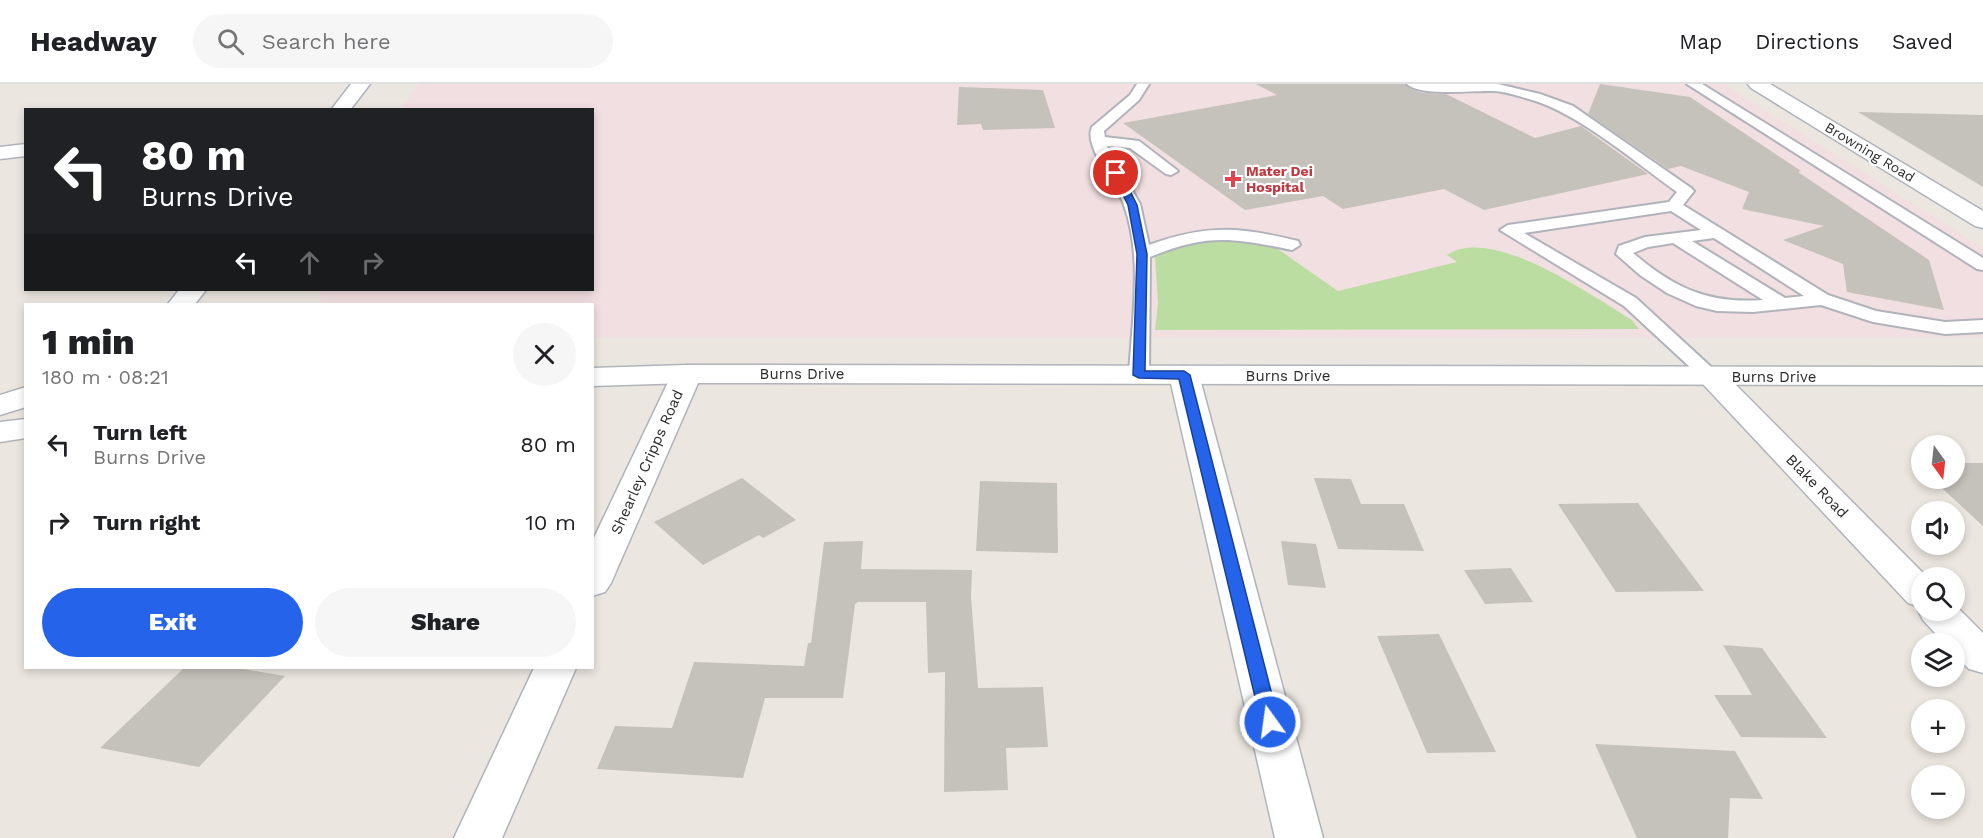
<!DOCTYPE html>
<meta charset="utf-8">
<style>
body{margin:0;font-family:"Work Sans",sans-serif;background:#f6f6f6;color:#202124;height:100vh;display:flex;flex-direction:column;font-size:22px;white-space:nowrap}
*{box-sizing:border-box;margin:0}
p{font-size:20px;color:#757577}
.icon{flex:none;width:33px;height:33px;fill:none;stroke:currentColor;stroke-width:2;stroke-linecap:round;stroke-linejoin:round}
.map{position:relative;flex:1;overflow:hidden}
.drawer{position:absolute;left:24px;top:219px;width:570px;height:366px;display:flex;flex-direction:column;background:#fff;border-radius:0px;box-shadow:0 3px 9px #0003}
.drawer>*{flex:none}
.hud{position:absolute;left:24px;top:24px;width:570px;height:183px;border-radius:0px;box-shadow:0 3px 9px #0003;background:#202124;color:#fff;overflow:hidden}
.needle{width:39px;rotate:165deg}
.tools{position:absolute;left:1911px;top:351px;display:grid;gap:12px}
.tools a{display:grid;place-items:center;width:54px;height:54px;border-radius:50%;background:#fff;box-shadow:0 3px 9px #0003;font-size:30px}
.pin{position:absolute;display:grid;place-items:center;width:51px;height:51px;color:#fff;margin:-26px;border:3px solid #fff;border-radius:50%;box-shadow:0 2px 6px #0007}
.me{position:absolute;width:66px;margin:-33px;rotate:346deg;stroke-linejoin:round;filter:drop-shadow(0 0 4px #0008)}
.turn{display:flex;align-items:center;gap:21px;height:126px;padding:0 18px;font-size:27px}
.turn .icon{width:78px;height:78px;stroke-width:2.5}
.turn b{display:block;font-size:42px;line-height:51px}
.lanes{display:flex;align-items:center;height:57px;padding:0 18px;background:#0003;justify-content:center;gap:30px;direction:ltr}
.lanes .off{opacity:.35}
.round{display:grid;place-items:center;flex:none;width:63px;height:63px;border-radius:32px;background:#f6f6f6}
.headline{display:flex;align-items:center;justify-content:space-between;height:102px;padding:0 18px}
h1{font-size:36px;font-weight:800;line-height:45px}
.button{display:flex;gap:12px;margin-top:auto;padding:12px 18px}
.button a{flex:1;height:69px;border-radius:36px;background:#2563eb;color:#fff;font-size:24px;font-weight:800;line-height:69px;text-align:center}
.button a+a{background:#f6f6f6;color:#202124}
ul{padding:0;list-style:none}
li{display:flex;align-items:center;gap:18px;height:78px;padding:0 18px}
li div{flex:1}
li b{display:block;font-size:22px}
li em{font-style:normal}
header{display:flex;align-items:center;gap:36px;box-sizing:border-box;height:84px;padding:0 30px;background:#fff;border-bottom:2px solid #e0e0e0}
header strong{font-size:28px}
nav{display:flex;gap:33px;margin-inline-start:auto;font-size:21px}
.search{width:420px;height:54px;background:#f6f6f6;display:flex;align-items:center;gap:15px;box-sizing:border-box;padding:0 21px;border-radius:33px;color:#757577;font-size:22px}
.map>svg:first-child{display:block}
.medical{fill:#f2dfe1}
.green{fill:#bcdda2}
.building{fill:#c5c1bb}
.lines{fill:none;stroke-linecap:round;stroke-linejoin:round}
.service-casing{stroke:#b1b3bb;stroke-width:4}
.minor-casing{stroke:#b1b3bb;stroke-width:3}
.secondary-casing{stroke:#b1b3bb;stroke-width:3}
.service{fill:#fff;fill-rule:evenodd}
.minor{fill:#fff;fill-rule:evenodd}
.secondary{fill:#fff;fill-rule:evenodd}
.route{fill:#2563eb;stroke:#184099;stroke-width:1.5}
.health-dot{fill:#e0444e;stroke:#fff;stroke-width:2}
.labels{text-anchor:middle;stroke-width:4.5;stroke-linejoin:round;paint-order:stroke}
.far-street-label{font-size:14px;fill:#2c2c2c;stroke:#fff}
.far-health-label{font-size:14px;font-weight:bold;fill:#be3a42;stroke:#fff;text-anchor:start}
.street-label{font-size:15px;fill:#2c2c2c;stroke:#fff}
</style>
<header>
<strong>Headway</strong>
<div class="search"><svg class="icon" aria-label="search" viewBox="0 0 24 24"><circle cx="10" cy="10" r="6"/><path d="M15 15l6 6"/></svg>Search here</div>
<nav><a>Map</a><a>Directions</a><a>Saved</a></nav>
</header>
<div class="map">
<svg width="1983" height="754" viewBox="0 0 1983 754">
<rect width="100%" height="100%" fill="#ece6e0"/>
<!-- medical -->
<polygon class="medical" points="419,0 1724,0 1983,164 1983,254 593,254 592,220 322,220 318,206 592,206 592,26 401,25"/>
<!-- green -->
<path class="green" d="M1215 154 1272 161 1338 207 1457 178 1447 171C1491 140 1592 212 1632 236L1639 245 1155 246 1158 219 1155 173 1187 160Z"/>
<!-- building -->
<g class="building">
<polygon points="1256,0 1405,0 1413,6 1423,9 1446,10 1535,54 1581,42 1648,90 1484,126 1444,105 1343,125 1323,112 1245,126 1123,39 1277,11"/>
<polygon points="1600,0 1690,13 1801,87 1798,88 1929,176 1944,226 1847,208 1843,180 1783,156 1824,142 1742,125 1749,108 1681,82 1668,85 1588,30"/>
<polygon points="959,3 1043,6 1055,44 983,46 981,40 957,41"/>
<polygon points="1858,28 1983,31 1983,103"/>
<polygon points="1954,379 1983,379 1983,442 1931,394 1954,394"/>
<polygon points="742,394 796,436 763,454 759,451 703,481 654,438"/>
<polygon points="1314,394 1351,395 1361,420 1404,420 1424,467 1338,465"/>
<polygon points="980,397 1057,399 1058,469 976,467"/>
<polygon points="1638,419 1704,507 1616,508 1558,420"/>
<polygon points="863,457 861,485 972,486 971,513 978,604 1043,603 1048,663 1006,664 1008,706 944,708 945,588 928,589 926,518 858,518 855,520 843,614 765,614 743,694 597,685 615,642 672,644 694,578 804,582 808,559 811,559 824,458"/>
<polygon points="1281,457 1316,460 1326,504 1288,501"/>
<polygon points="1511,484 1533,518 1485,520 1464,486"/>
<polygon points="1439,550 1496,668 1427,669 1377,552"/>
<polygon points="1723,561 1762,564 1827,654 1741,653 1714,611 1752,611"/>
<polygon points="184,584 237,584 285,592 199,683 100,664"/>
<polygon points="1595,660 1735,667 1763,715 1730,714 1728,754 1637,754"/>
</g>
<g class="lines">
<defs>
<g id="service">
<path d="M1137 0H1149L1139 16 1104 47 1105 53 1139 57 1178 87 1171 91 1166 90 1130 64 1107 62 1140 120 1149 161C1207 140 1240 143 1298 157L1300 161 1292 166C1233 154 1208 149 1150 173L1149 291 1146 295H1132L1129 291C1132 236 1143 174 1124 121 1117 100 1083 63 1092 43L1130 11Z"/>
<path d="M1407 0H1498L1540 10 1573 22 1691 104 1694 107 1683 121 1828 211 1876 227 1945 238 1983 236V248L1945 250 1873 238 1821 221 1753 228 1717 227 1696 222 1667 209 1640 191 1616 170 1619 162 1645 153 1701 146 1671 127 1524 149 1636 214 1722 293 1719 297H1705L1624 222 1500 146 1508 141 1669 118 1677 108C1635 78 1577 28 1529 15 1518 12 1504 7 1493 7 1474 6 1421 13 1407 0ZM1714 154 1804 212 1785 214 1692 157ZM1673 159 1763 216C1708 220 1674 204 1633 169L1648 163Z"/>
<polygon points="1687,0 1702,0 1983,174 1983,186 1977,185"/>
</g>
<g id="minor">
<polygon points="351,0 370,0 350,26 331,26"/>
<polygon points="1748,0 1770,0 1983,127 1983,144 1975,142 1751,4"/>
<polygon points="26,60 26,72 0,75 0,63"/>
<polygon points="179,206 206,206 195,220 168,220"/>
<polygon points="687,281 697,284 702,290 611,499 605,508 592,512 592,458 672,290 677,284"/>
<polygon points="1184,282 1194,285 1199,291 1323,754 1275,754 1169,291 1174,285"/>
<polygon points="1712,284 1722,287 1928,494 1922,494 1922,526 1954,526 1954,520 1983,549 1983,589 1969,585 1954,570 1954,560 1945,560 1923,536 1918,526 1920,523 1908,519 1702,299 1697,293 1702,287"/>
<polygon points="26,303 26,323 0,331 0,311"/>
<polygon points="534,584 576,584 502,754 454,754"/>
</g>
<g id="secondary">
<polygon points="687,281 1983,283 1983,301 687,299 592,302 592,284"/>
<polygon points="26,335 26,354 0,358 0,338"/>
</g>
</defs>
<!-- service casing -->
<use href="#service" class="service-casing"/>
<!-- minor casing -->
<use href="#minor" class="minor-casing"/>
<!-- secondary casing -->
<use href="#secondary" class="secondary-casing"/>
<!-- service -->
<use href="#service" class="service"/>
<!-- minor -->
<use href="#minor" class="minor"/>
<!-- secondary -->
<use href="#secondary" class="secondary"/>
</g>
<!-- route -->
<polygon class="route" points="1116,86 1121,89 1137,121 1147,170 1145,287 1184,287 1190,291 1279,638 1276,643 1270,645 1264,643 1261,638 1179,295 1139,294 1133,291 1137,170 1128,121 1112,89"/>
<!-- markers -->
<path class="health-dot" d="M1230 86h6v6h6v6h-6v6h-6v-6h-6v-6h6z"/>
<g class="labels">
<!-- far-street labels -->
<g class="far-street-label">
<text transform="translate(1870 68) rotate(31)" y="5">Browning Road</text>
</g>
<!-- far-health labels -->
<g class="far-health-label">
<text x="1246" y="92">Mater Dei<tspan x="1246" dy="16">Hospital</tspan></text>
</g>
<!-- street labels -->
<g class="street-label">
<text x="802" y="295">Burns Drive</text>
<text x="1288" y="297">Burns Drive</text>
<text x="1774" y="298">Burns Drive</text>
<text transform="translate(647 378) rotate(-66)" y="5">Shearley Cripps Road</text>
<text transform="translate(1817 402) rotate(46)" y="5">Blake Road</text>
</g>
</g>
</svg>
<div class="tools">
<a><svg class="needle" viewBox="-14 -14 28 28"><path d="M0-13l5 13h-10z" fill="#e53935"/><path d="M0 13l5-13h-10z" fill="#757577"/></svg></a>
<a><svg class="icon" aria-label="sound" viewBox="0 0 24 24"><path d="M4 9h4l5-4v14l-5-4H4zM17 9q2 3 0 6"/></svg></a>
<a><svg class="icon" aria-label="search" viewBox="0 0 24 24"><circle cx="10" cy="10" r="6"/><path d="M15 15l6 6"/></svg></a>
<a><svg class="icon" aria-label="layers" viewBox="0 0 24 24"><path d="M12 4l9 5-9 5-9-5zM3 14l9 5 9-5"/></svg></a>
<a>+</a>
<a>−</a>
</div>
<div class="pin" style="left:1116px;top:89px;background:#d93025"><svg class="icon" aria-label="arrive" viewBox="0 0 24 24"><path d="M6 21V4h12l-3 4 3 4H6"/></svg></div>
<svg class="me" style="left:1270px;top:638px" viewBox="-20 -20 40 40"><circle r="17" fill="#2563eb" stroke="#fff" stroke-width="3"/><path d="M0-11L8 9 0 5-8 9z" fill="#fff"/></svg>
<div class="hud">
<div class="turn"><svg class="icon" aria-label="left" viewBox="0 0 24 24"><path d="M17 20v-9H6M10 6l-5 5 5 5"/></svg><div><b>80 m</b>Burns Drive</div></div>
<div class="lanes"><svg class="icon" aria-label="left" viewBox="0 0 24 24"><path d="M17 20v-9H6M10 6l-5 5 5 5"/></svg><svg class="icon off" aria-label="ahead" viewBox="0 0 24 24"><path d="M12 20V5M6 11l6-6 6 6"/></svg><svg class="icon off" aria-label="right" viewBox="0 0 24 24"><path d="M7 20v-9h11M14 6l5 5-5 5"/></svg></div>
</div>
<section class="drawer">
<div class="headline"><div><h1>1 min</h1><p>180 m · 08:21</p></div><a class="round"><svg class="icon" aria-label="close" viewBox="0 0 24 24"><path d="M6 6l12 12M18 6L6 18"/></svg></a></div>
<ul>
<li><svg class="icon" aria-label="left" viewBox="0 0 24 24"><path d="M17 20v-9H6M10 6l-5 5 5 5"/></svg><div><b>Turn left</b><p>Burns Drive</p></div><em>80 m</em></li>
<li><svg class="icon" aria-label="right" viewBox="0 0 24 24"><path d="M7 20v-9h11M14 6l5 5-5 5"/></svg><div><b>Turn right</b></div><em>10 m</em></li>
</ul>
<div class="button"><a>Exit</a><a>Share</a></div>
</section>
</div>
